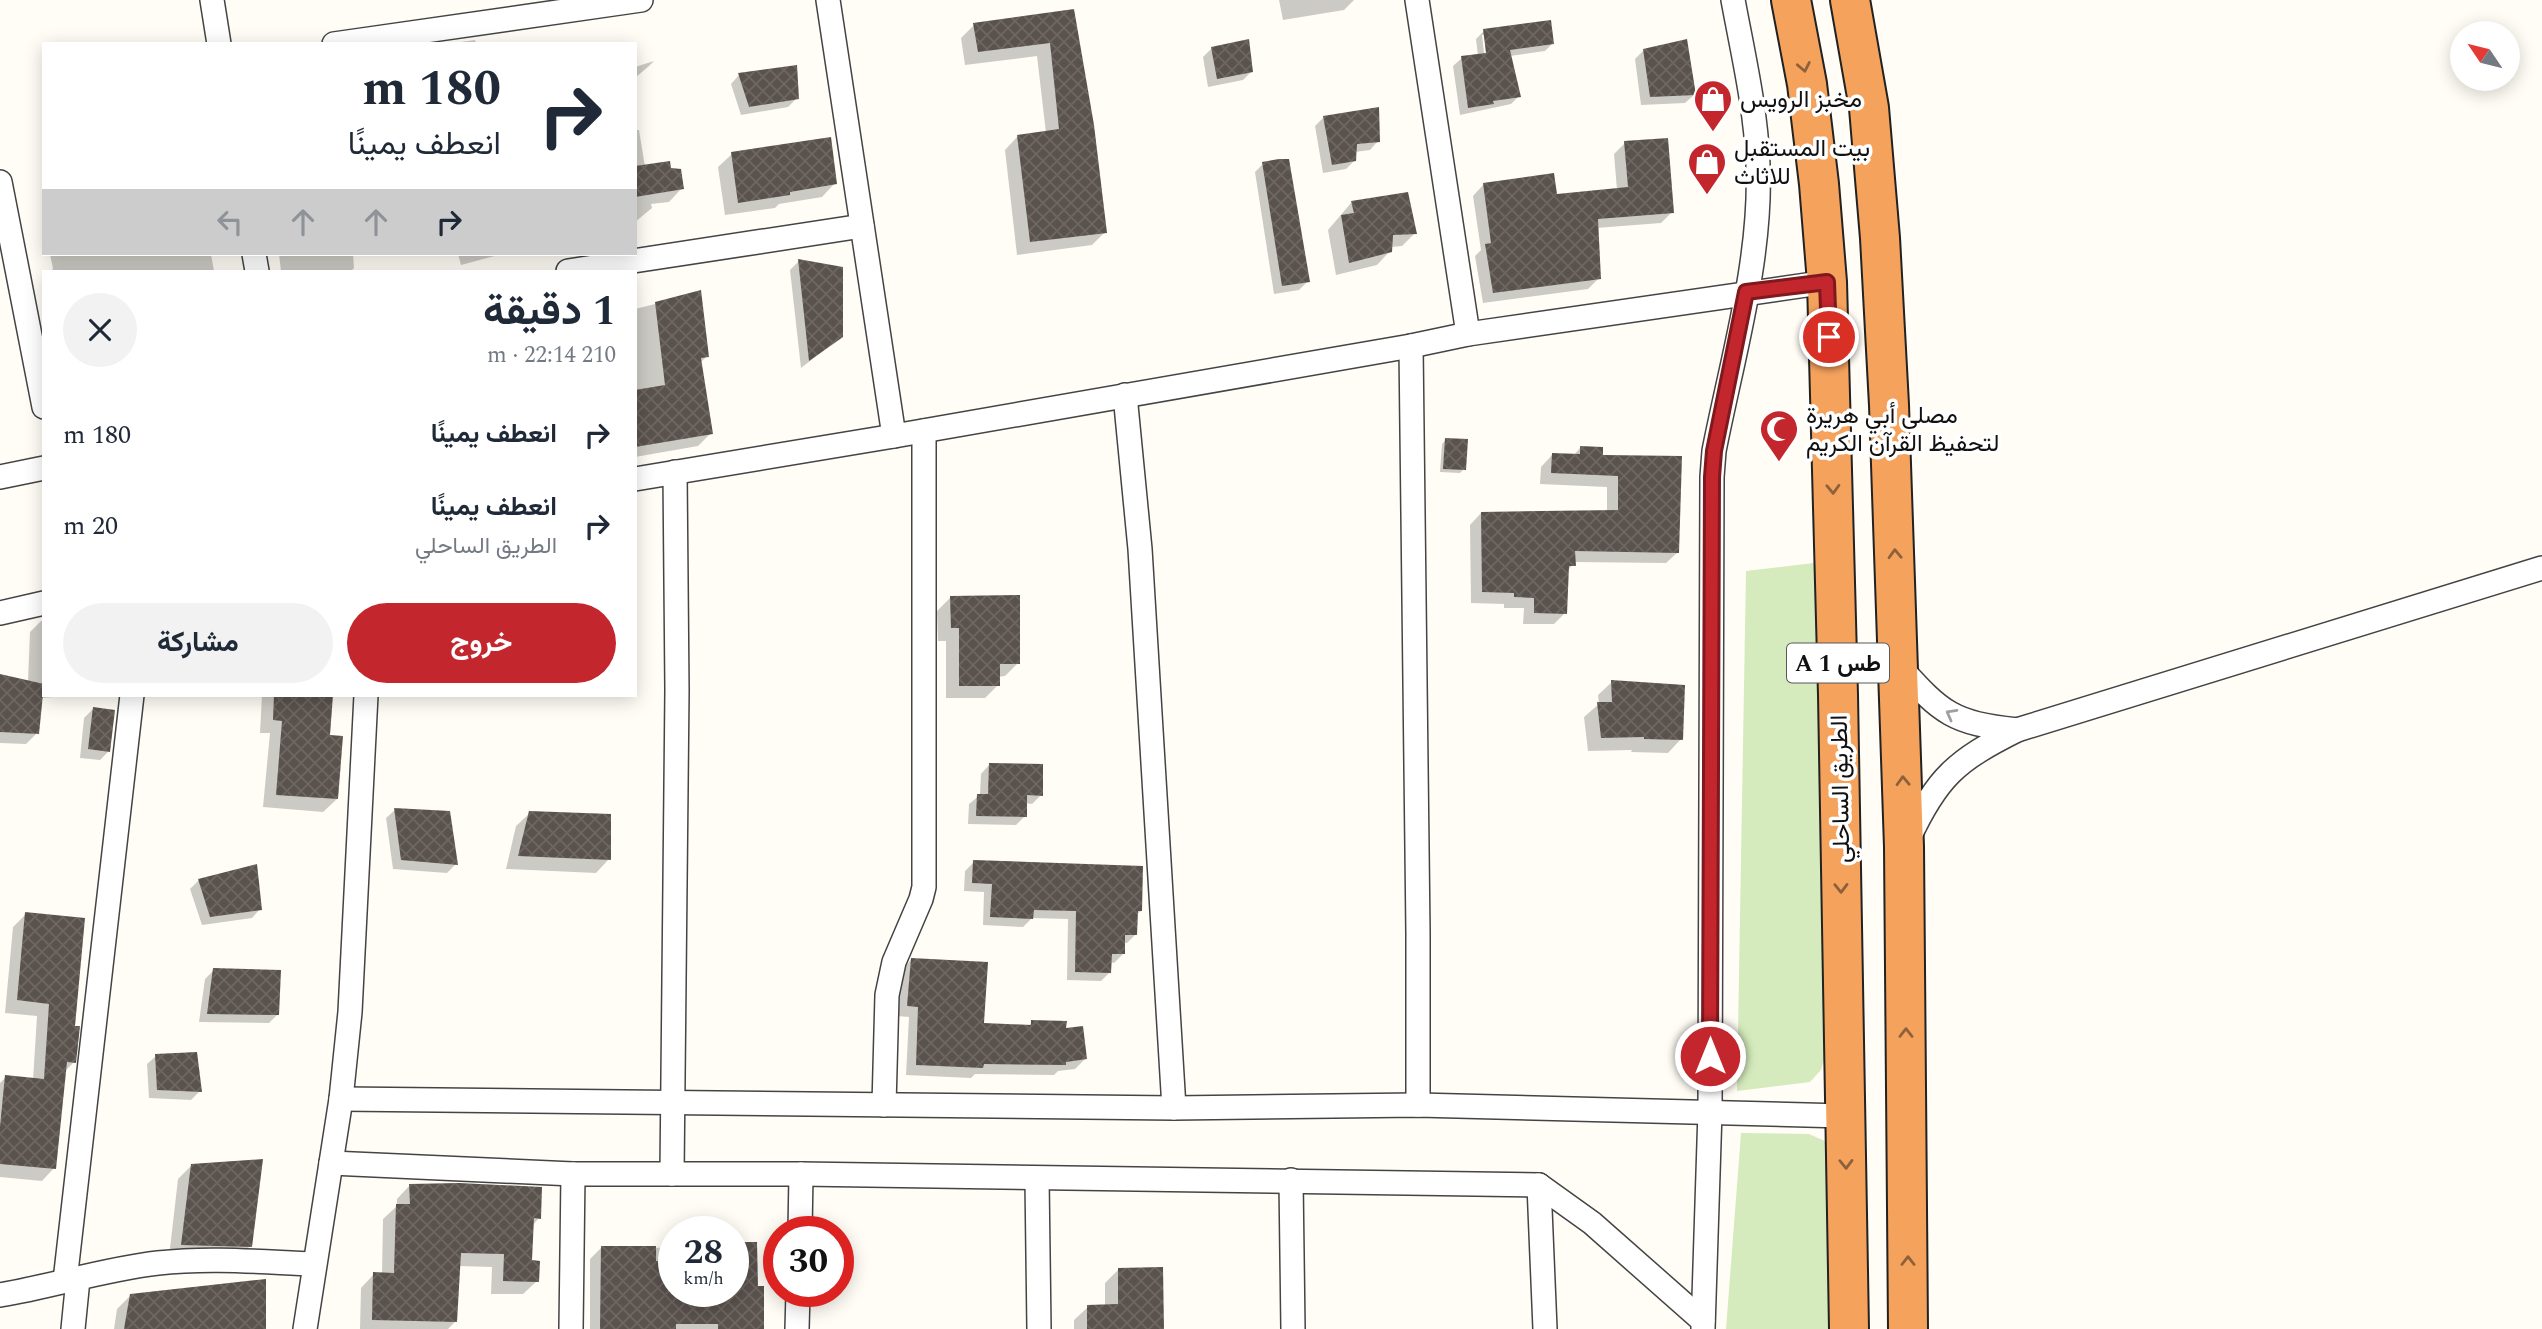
<!DOCTYPE html>
<html lang="ar">
<meta charset="utf-8">
<style>
body{margin:0;font-family:Spectral,Vazirmatn,serif;background:#f2f2f3;color:#1f2937;direction:rtl;height:100vh;display:flex;flex-direction:column;font-size:26px;white-space:nowrap}
*{box-sizing:border-box;margin:0}
p{font-size:23px;color:#747a83}
.icon{flex:none;width:38px;height:38px;fill:none;stroke:currentColor;stroke-width:2;stroke-linecap:round;stroke-linejoin:round}
.map{position:relative;flex:1;overflow:hidden;direction:ltr}
.sheet{position:absolute;left:42px;top:270px;width:595px;height:427px;display:flex;flex-direction:column;background:#fff;border-radius:0px;box-shadow:0 4px 18px #0003;direction:rtl}
.sheet>*{flex:none}
.hud{position:absolute;left:42px;top:42px;width:595px;height:214px;border-radius:0px;box-shadow:0 4px 18px #0003;direction:rtl;background:#fff;color:#1f2937;overflow:hidden}
.needle{width:46px;rotate:305deg}
.buttons{position:absolute;left:2450px;top:21px;display:grid;gap:14px}
.buttons a{display:grid;place-items:center;width:70px;height:70px;border-radius:50%;background:#fff;box-shadow:0 4px 18px #0003;font-size:35px}
.speed{position:absolute;left:658px;top:1216px;display:flex;gap:14px;font-size:35px;font-weight:700;text-align:center}
.speed>*{display:grid;place-content:center;width:91px;height:91px;border-radius:50%;background:#fff;box-shadow:0 4px 18px #0003;line-height:1}
.speed small{font-size:18px;font-weight:400}
.speed .limit{border:10px solid #d22;background:#fff;color:#111}
.pin{position:absolute;display:grid;place-items:center;width:60px;height:60px;color:#fff;margin:-30px;border:4px solid #fff;border-radius:50%;box-shadow:0 2px 7px #0007}
.me{position:absolute;width:77px;margin:-38px;rotate:0deg;stroke-linejoin:round;filter:drop-shadow(0 0 5px #0008)}
.turn{display:flex;align-items:center;gap:24px;height:147px;padding:0 21px;font-size:32px}
.turn .icon{width:91px;height:91px;stroke-width:2.5}
.turn b{display:block;font-size:49px;line-height:60px}
.lanes{display:flex;align-items:center;height:66px;padding:0 21px;background:#0003;justify-content:center;gap:35px;direction:ltr}
.lanes .off{opacity:.35}
.round{display:grid;place-items:center;flex:none;width:74px;height:74px;border-radius:37px;background:#f2f2f3}
.overview{display:flex;align-items:center;justify-content:space-between;height:119px;padding:0 21px}
h1{font-size:42px;font-weight:700;line-height:52px}
.button{display:flex;gap:14px;margin-top:auto;padding:14px 21px}
.button a{flex:1;height:80px;border-radius:42px;background:#c4262e;color:#fff;font-size:28px;font-weight:700;line-height:80px;text-align:center}
.button a+a{background:#f2f2f3;color:#1f2937}
ul{padding:0;list-style:none}
li{display:flex;align-items:center;gap:21px;height:91px;padding:0 21px}
li div{flex:1}
li b{display:block;font-size:26px}
li em{font-style:normal}
.map>svg:first-child{display:block}
.park{fill:#d5ebbd}
.shadow{fill:#0003;fill-rule:evenodd}
.building{fill:url(#building-cross-hatch)}
.lines{fill:none;stroke-linecap:round;stroke-linejoin:round}
.street-casing{stroke:#444;stroke-width:26}
.highway-casing{stroke:#222;stroke-width:42}
.street{stroke:#fff;stroke-width:23}
.highway{stroke:#f5a25d;stroke-width:38}
.oneway{stroke:#8e613b}
.oneway2{stroke:#a0a0a0}
.route-casing{stroke:#7f191e;stroke-width:18}
.route{stroke:#c4262e;stroke-width:12}
.labels{text-anchor:middle;stroke-width:7;stroke-linejoin:round;paint-order:stroke}
.shield{fill:#fff;stroke:#585858;stroke-width:2}
.shield-label{font-size:23px;font-weight:bold;fill:#111}
.poi-label{font-size:24px;fill:#111;stroke:#fff;text-anchor:start}
.street-label{font-size:24px;fill:#111;stroke:#fff}
</style>
<div class="map">
<svg width="2542" height="1329" viewBox="0 0 2542 1329">
<defs>
<pattern id="building-cross-hatch" width="8" height="8" patternUnits="userSpaceOnUse" patternTransform="scale(1.75)"><rect width="8" height="8" fill="#5a524d"/><path d="M0 0l8 8M0 8l8-8" fill="none" stroke="#6d6662"/></pattern>
</defs>
<rect width="100%" height="100%" fill="#fffdf5"/>
<!-- park -->
<g class="park">
<polygon points="1822,562 1825,1056 1821,1070 1810,1082 1737,1091 1746,571"/>
<polygon points="1741,1133 1809,1134 1827,1142 1837,1329 1726,1329"/>
</g>
<!-- shadow -->
<g class="shadow">
<polygon points="1279,0 1354,0 1344,10 1283,20"/>
<polygon points="1073,11 1105,232 1092,245 1017,255 1005,150 1018,136 1046,133 1037,56 965,65 961,38 974,25"/>
<path d="M1484 31 1553 43 1545 51 1510 56 1519 96 1511 104 1460 115 1453 66 1462 58 1478 56 1476 39ZM1482 35H1485L1489 62H1485Z"/>
<polygon points="475,40 476,44 447,44"/>
<polygon points="1212,48 1251,72 1243,80 1208,87 1203,57"/>
<polygon points="1644,50 1694,95 1685,103 1641,105 1635,59"/>
<polygon points="654,61 649,66 635,78 635,67"/>
<polygon points="739,75 797,98 788,107 741,115 731,84"/>
<polygon points="1324,117 1378,141 1370,150 1355,152 1355,160 1346,169 1323,173 1315,126"/>
<polygon points="635,130 639,130 645,167 670,169 682,188 669,202 651,204 652,208 635,222"/>
<polygon points="1625,143 1672,212 1661,223 1596,228 1599,278 1588,289 1483,303 1475,256 1481,250 1473,196 1483,185 1555,196 1617,190 1614,154"/>
<polygon points="732,154 835,183 822,197 779,204 775,208 725,215 718,167"/>
<polygon points="1263,164 1308,281 1299,290 1274,294 1255,172"/>
<polygon points="1351,203 1415,233 1402,246 1391,247 1390,251 1377,265 1336,275 1328,230"/>
<polygon points="50,254 211,254 214,271 51,271 53,269"/>
<polygon points="279,254 353,254 354,268 351,271 281,271"/>
<polygon points="458,254 502,254 461,265"/>
<polygon points="799,261 841,337 801,368 790,270"/>
<polygon points="699,293 707,356 700,363 711,433 698,446 635,457 635,309"/>
<polygon points="1446,440 1464,469 1460,473 1440,472 1442,444"/>
<polygon points="1580,448 1601,456 1680,458 1678,552 1666,563 1574,562 1567,572 1565,613 1554,624 1523,624 1524,608 1504,608 1504,604 1471,603 1470,525 1481,513 1607,512 1607,487 1540,484 1541,467 1552,455 1573,456"/>
<polygon points="951,597 1018,663 1005,676 998,677 998,685 985,698 946,698 946,641 938,641 937,611"/>
<polygon points="41,621 44,621 44,695 79,695 41,698 37,733 26,744 0,743 0,679 28,682 30,632"/>
<polygon points="1612,682 1681,739 1668,753 1631,752 1632,750 1588,751 1584,717 1599,704 1598,695"/>
<polygon points="262,695 331,695 329,737 337,799 323,812 263,807 270,733 260,733"/>
<polygon points="93,709 109,751 100,760 80,758 84,718"/>
<polygon points="989,765 1041,795 1032,804 1025,803 1025,816 1016,825 968,824 969,804 980,795 981,774"/>
<polygon points="395,810 456,864 447,873 393,869 386,818"/>
<polygon points="530,813 609,859 596,873 506,869 516,826"/>
<polygon points="974,862 1141,911 1136,915 1136,934 1127,943 1123,943 1123,954 1114,963 1110,962 1110,972 1101,981 1067,980 1068,919 1032,918 1023,927 983,925 984,892 964,891 965,871"/>
<polygon points="199,880 260,909 252,918 202,925 190,889"/>
<polygon points="26,914 73,1027 74,1062 64,1072 54,1168 42,1181 0,1177 0,1083 6,1077 33,1080 37,1016 5,1013 13,927"/>
<polygon points="912,959 982,1025 1027,1027 1032,1022 1065,1030 1085,1059 1075,1069 1058,1071 1054,1075 975,1074 971,1078 906,1075 909,1017 897,1016 901,970"/>
<polygon points="214,970 278,1014 269,1023 199,1022 205,979"/>
<polygon points="156,1056 200,1091 191,1100 149,1098 147,1064"/>
<polygon points="192,1165 250,1246 236,1260 169,1257 178,1179"/>
<polygon points="410,1185 539,1218 532,1226 530,1262 537,1281 523,1294 491,1294 492,1267 458,1266 456,1321 448,1329 360,1329 361,1288 374,1274 382,1274 383,1219 397,1206 397,1199"/>
<polygon points="602,1247 674,1248 674,1292 733,1292 756,1288 762,1329 590,1329 590,1259"/>
<polygon points="1119,1269 1162,1329 1074,1329 1074,1320 1088,1307 1105,1306 1105,1283"/>
<polygon points="131,1295 264,1329 114,1329 117,1309"/>
</g>
<!-- building -->
<g class="building">
<polygon points="1074,9 1094,125 1107,233 1030,242 1017,135 1059,129 1050,43 978,52 973,23"/>
<polygon points="1551,20 1554,44 1510,50 1521,97 1493,101 1494,104 1468,108 1461,56 1486,53 1483,29"/>
<polygon points="1249,39 1253,72 1217,79 1211,47"/>
<polygon points="1687,39 1696,95 1650,97 1643,49"/>
<polygon points="797,65 799,99 749,107 738,73"/>
<polygon points="1379,107 1380,142 1357,144 1356,161 1332,165 1323,116"/>
<polygon points="831,137 837,184 790,192 790,195 738,203 731,152"/>
<polygon points="1668,138 1674,213 1598,219 1601,279 1493,293 1485,244 1491,243 1483,183 1554,173 1557,194 1628,187 1624,141"/>
<polygon points="1279,159 1289,159 1310,282 1282,286 1262,162"/>
<polygon points="670,161 671,168 681,169 684,189 635,197 635,166"/>
<polygon points="1408,192 1417,234 1393,235 1392,252 1349,263 1341,215 1354,213 1351,201"/>
<polygon points="798,259 843,267 843,337 809,361"/>
<polygon points="701,290 709,357 701,358 713,434 635,447 635,390 665,385 655,302"/>
<polygon points="1445,438 1468,439 1466,470 1443,469"/>
<polygon points="1580,446 1603,447 1603,455 1682,456 1679,553 1575,551 1576,566 1569,566 1567,614 1534,613 1534,598 1514,597 1514,593 1482,592 1481,512 1618,510 1618,476 1551,473 1552,453 1580,454"/>
<polygon points="1020,595 1020,664 1000,664 1000,686 959,686 959,628 951,628 950,596"/>
<polygon points="0,674 44,684 39,734 0,732"/>
<polygon points="1611,680 1685,685 1683,740 1644,739 1644,737 1601,738 1597,702 1612,702"/>
<polygon points="274,695 333,695 330,735 343,736 338,799 276,795 282,721 273,720"/>
<polygon points="93,707 115,710 110,752 88,749"/>
<polygon points="989,763 1043,764 1043,796 1027,795 1027,817 976,816 977,794 988,794"/>
<polygon points="394,808 450,811 458,865 401,860"/>
<polygon points="529,811 611,814 611,860 518,856"/>
<polygon points="973,860 1143,866 1142,911 1138,911 1137,935 1125,935 1125,954 1112,954 1111,973 1075,972 1076,911 1034,910 1033,919 990,917 992,884 972,883"/>
<polygon points="257,864 262,910 210,917 198,879"/>
<polygon points="25,912 85,918 75,1026 80,1026 76,1063 67,1062 56,1169 0,1164 0,1127 5,1075 44,1079 49,1004 17,1000"/>
<polygon points="911,958 988,962 984,1023 1031,1025 1031,1020 1067,1021 1066,1028 1083,1026 1087,1059 1066,1062 1066,1065 984,1064 983,1068 916,1065 918,1007 907,1006"/>
<polygon points="213,968 281,970 279,1015 207,1014"/>
<polygon points="197,1052 202,1092 157,1090 155,1054"/>
<polygon points="263,1159 252,1247 181,1245 191,1164"/>
<polygon points="459,1183 542,1187 541,1219 534,1218 532,1260 540,1261 539,1282 503,1281 504,1254 461,1253 457,1322 372,1320 373,1272 394,1273 396,1204 410,1204 409,1184"/>
<polygon points="733,1242 757,1242 758,1286 764,1286 764,1329 718,1329 718,1324 676,1324 676,1329 600,1329 601,1246 656,1246 656,1261 674,1261 674,1292 733,1292"/>
<polygon points="1163,1267 1164,1329 1087,1329 1087,1305 1118,1304 1118,1268"/>
<polygon points="266,1279 266,1329 124,1329 130,1294"/>
</g>
<g class="lines">
<defs>
<g id="street">
<polyline points="212,0 219,44"/>
<polyline points="828,0 894,436"/>
<polyline points="1417,0 1468,334"/>
<polyline points="334,44 641,0"/>
<polyline points="0,182 44,407"/>
<polyline points="254,254 257,271"/>
<polyline points="568,271 862,226"/>
<polyline points="1411,346 1418,933 1418,1105"/>
<polyline points="1125,395 1140,549 1174,1108"/>
<polyline points="0,477 44,468"/>
<polyline points="635,479 894,436 1411,346 1468,334 1827,282"/>
<polyline points="0,613 44,603"/>
<path d="M1899 666C1942 714 1953 723 2017 730"/>
<path d="M1909 838C1937 777 1957 760 2017 730L2542 568"/>
<polyline points="341,1099 1174,1108 1418,1105 1844,1116"/>
<polyline points="884,1105 887,995 894,962 921,899 924,887 924,431"/>
<polyline points="331,1163 573,1174 801,1174 1539,1185 1592,1223 1703,1321"/>
<polyline points="672,1174 677,690 675,472"/>
<polyline points="1037,1179 1039,1329"/>
<polyline points="1291,1180 1293,1329"/>
<polyline points="1539,1185 1545,1329"/>
<polyline points="800,1232 801,1174"/>
<polyline points="65,1281 132,695"/>
<path d="M0 1295C53 1286 105 1269 158 1263 210 1257 262 1262 314 1264"/>
<polyline points="73,1329 78,1279"/>
<polyline points="305,1329 341,1099 350,1012 366,695"/>
<polyline points="571,1329 573,1174"/>
<polyline points="797,1329 798,1292"/>
<path d="M1703 1329 1710 1111 1712 477 1714 451C1732 359 1762 259 1758 165 1756 109 1743 54 1733 0"/>
</g>
<g id="highway">
<polyline points="1791,0 1807,84 1819,184 1827,282 1838,695 1849,1329"/>
<polyline points="1850,0 1869,108 1880,238 1889,405 1904,847 1908,1329"/>
</g>
</defs>
<!-- street casing -->
<use href="#street" class="street-casing"/>
<!-- highway casing -->
<use href="#highway" class="highway-casing"/>
<!-- street -->
<use href="#street" class="street"/>
<!-- highway -->
<use href="#highway" class="highway"/>
</g>
<!-- one-way arrows -->
<defs><path id="oneway-chevron" d="M-2-3.5L2.5 0L-2 3.5" fill="none" stroke-width="1.6" stroke-linecap="round" stroke-linejoin="round" transform="scale(1.75)"/></defs>
<g class="oneway">
<use href="#oneway-chevron" transform="translate(1804 67) rotate(79)"/>
<use href="#oneway-chevron" transform="translate(1833 489) rotate(88)"/>
<use href="#oneway-chevron" transform="translate(1895 554) rotate(-92)"/>
<use href="#oneway-chevron" transform="translate(1903 781) rotate(-92)"/>
<use href="#oneway-chevron" transform="translate(1841 888) rotate(89)"/>
<use href="#oneway-chevron" transform="translate(1906 1033) rotate(-90)"/>
<use href="#oneway-chevron" transform="translate(1846 1164) rotate(89)"/>
<use href="#oneway-chevron" transform="translate(1908 1261) rotate(-90)"/>
</g>
<use class="oneway2" href="#oneway-chevron" transform="translate(1951 714) rotate(-151)"/>
<g class="lines">
<defs>
<polyline id="route" points="1710,1056 1712,477 1714,451 1746,292 1827,282 1829,337"/>
</defs>
<!-- route casing -->
<use href="#route" class="route-casing"/>
<!-- route -->
<use href="#route" class="route"/>
</g>
<!-- icons -->
<defs>
<symbol id="shop-pin" viewBox="-11 -11 22 30"><path d="M0 17L-7.5 6A9.5 9.5 0 1 1 7.5 6Z" fill="#c4262e" stroke="#fff"/><path d="M-5-2.5h2.3a2.7 3.5 0 0 1 5.4 0H5L5.5 6h-11ZM-1.5-2.5h3a1.5 2.3 0 0 0-3 0Z" fill="#fff"/></symbol>
<symbol id="mosque-pin" viewBox="-11 -11 22 30"><path d="M0 17L-7.5 6A9.5 9.5 0 1 1 7.5 6Z" fill="#c4262e" stroke="#fff"/><path d="M3.5-4.9A6 6 0 1 0 3.5 4.9A5 5 0 1 1 3.5-4.9Z" fill="#fff"/></symbol>
</defs>
<g fill-rule="evenodd">
<use href="#shop-pin" x="1691" y="77" width="44" height="60"/>
<use href="#shop-pin" x="1685" y="140" width="44" height="60"/>
<use href="#mosque-pin" x="1757" y="407" width="44" height="60"/>
</g>
<g class="labels">
<!-- shield labels -->
<rect class="shield" x="1787" y="643.5" width="102" height="39" rx="5"/>
<g class="shield-label">
<text x="1838" y="671">A 1 طس</text>
</g>
<!-- poi labels -->
<g class="poi-label">
<text x="1740" y="107">مخبز الرويس</text>
<text x="1734" y="156">بيت المستقبل<tspan x="1734" dy="28">للاثاث</tspan></text>
<text x="1806" y="423">مصلى أبي هريرة<tspan x="1806" dy="28">لتحفيظ القرآن الكريم</tspan></text>
</g>
<!-- street labels -->
<g class="street-label">
<text transform="translate(1840 789) rotate(-91)" y="8">الطريق الساحلي</text>
</g>
</g>
</svg>
<div class="buttons">
<a><svg class="needle" viewBox="-14 -14 28 28"><path d="M0-13l5 13h-10z" fill="#e53935"/><path d="M0 13l5-13h-10z" fill="#747a83"/></svg></a>
</div>
<div class="speed"><div>28<small>km/h</small></div><div class="limit">30</div></div>
<div class="pin" style="left:1829px;top:337px;background:#d93025"><svg class="icon" aria-label="arrive" viewBox="0 0 24 24"><path d="M6 21V4h12l-3 4 3 4H6"/></svg></div>
<svg class="me" style="left:1710px;top:1056px" viewBox="-20 -20 40 40"><circle r="17" fill="#c4262e" stroke="#fff" stroke-width="3"/><path d="M0-11L8 9 0 5-8 9z" fill="#fff"/></svg>
<div class="hud">
<div class="turn"><svg class="icon" aria-label="right" viewBox="0 0 24 24"><path d="M7 20v-9h11M14 6l5 5-5 5"/></svg><div><b>180 m</b>انعطف يمينًا</div></div>
<div class="lanes"><svg class="icon off" aria-label="left" viewBox="0 0 24 24"><path d="M17 20v-9H6M10 6l-5 5 5 5"/></svg><svg class="icon off" aria-label="ahead" viewBox="0 0 24 24"><path d="M12 20V5M6 11l6-6 6 6"/></svg><svg class="icon off" aria-label="ahead" viewBox="0 0 24 24"><path d="M12 20V5M6 11l6-6 6 6"/></svg><svg class="icon" aria-label="right" viewBox="0 0 24 24"><path d="M7 20v-9h11M14 6l5 5-5 5"/></svg></div>
</div>
<section class="sheet">
<div class="overview"><div><h1>1 دقيقة</h1><p>210 m · 22:14</p></div><a class="round"><svg class="icon" aria-label="close" viewBox="0 0 24 24"><path d="M6 6l12 12M18 6L6 18"/></svg></a></div>
<ul>
<li><svg class="icon" aria-label="right" viewBox="0 0 24 24"><path d="M7 20v-9h11M14 6l5 5-5 5"/></svg><div><b>انعطف يمينًا</b></div><em>180 m</em></li>
<li><svg class="icon" aria-label="right" viewBox="0 0 24 24"><path d="M7 20v-9h11M14 6l5 5-5 5"/></svg><div><b>انعطف يمينًا</b><p>الطريق الساحلي</p></div><em>20 m</em></li>
</ul>
<div class="button"><a>خروج</a><a>مشاركة</a></div>
</section>
</div>
